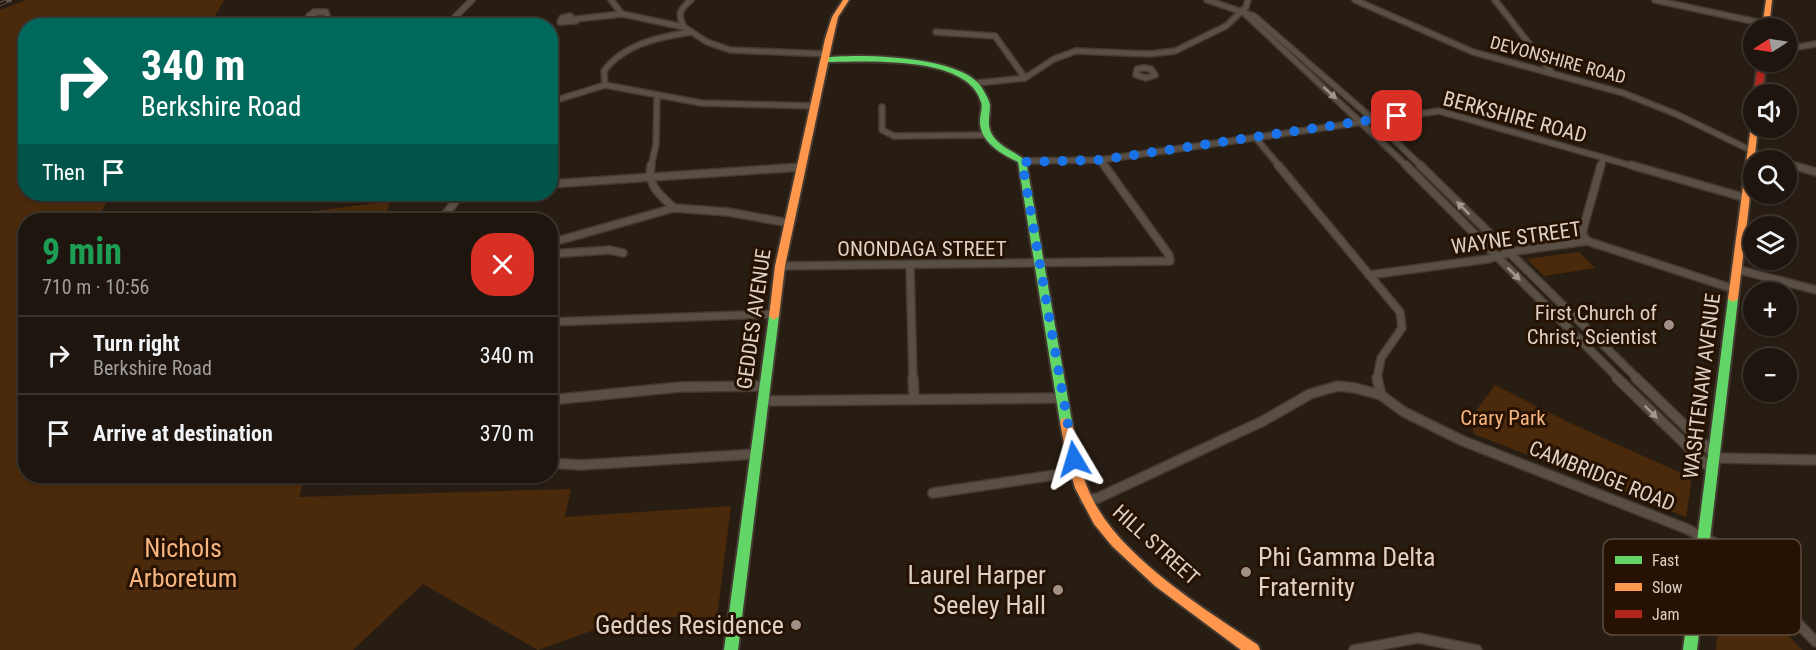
<!DOCTYPE html>
<meta charset="utf-8">
<style>
body{margin:0;font-family:"Roboto Condensed",sans-serif;background:#2b231c;color:#f1f3f6;height:100vh;display:flex;flex-direction:column;font-size:22px;white-space:nowrap}
*{box-sizing:border-box;margin:0}
p{font-size:20px;color:#a19f9e}
.icon{flex:none;width:33px;height:33px;fill:none;stroke:currentColor;stroke-width:2;stroke-linecap:round;stroke-linejoin:round}
.map{position:relative;flex:1;overflow:hidden}
.side{position:absolute;left:18px;top:213px;width:540px;height:270px;display:flex;flex-direction:column;background:#1e160e;border-radius:24px;box-shadow:0 2px 4px #0004,0 0 0 2px #3c352e}
.side>*{flex:none}
.top-card{position:absolute;left:18px;top:18px;width:540px;height:183px;border-radius:24px;box-shadow:0 2px 4px #0004,0 0 0 2px #3c352e;background:#00695c;color:#fff;overflow:hidden}
.needle{width:39px;rotate:258deg}
.fabs{position:absolute;left:1743px;top:18px;display:grid;gap:12px}
.fabs a{display:grid;place-items:center;width:54px;height:54px;border-radius:50%;background:#1e160e;box-shadow:0 2px 4px #0004,0 0 0 2px #3c352e;font-size:30px}
.pin{position:absolute;display:grid;place-items:center;width:51px;height:51px;color:#fff;margin:-26px;border-radius:12px;box-shadow:0 3px 9px #0006}
.me{position:absolute;width:66px;margin:-33px;rotate:353deg;stroke-linejoin:round;filter:drop-shadow(0 0 4px #0008)}
.turn{display:flex;align-items:center;gap:21px;height:126px;padding:0 24px;font-size:27px}
.turn .icon{width:78px;height:78px;stroke-width:2.5}
.turn b{display:block;font-size:42px;line-height:51px}
.then{display:flex;align-items:center;height:57px;padding:0 24px;background:#0003;gap:12px;font-size:22px}
.round{display:grid;place-items:center;flex:none;width:63px;height:63px;border-radius:24px;background:#2b231c}
.overview{display:flex;align-items:center;justify-content:space-between;height:102px;padding:0 24px}
h1{font-size:36px;font-weight:700;line-height:45px;color:#1e9e55}
ul{padding:0;list-style:none}
li{display:flex;align-items:center;gap:18px;height:78px;padding:0 24px;border-top:2px solid #3c352e}
li div{flex:1}
li b{display:block;font-size:22px}
li em{font-style:normal}
.map>svg:first-child{display:block}
.green{fill:#4b2a0c}
.lines{fill:none;stroke-linecap:round;stroke-linejoin:round}
.street-far2-casing{stroke:#443a31;stroke-width:8}
.street-far1-casing{stroke:#443a31;stroke-width:10}
.street-casing{stroke:#443a31;stroke-width:12}
.fast-casing{stroke:#443a31;stroke-width:4}
.slow-casing{stroke:#443a31;stroke-width:4}
.jam-casing{stroke:#443a31;stroke-width:4}
.street-far2{stroke:#594f45;stroke-width:5}
.street-far1{stroke:#594f45;stroke-width:7}
.street{stroke:#594f45;stroke-width:9}
.fast{fill:#63d668;fill-rule:evenodd}
.slow{fill:#ff974d;fill-rule:evenodd}
.jam{fill:#b3261e;fill-rule:evenodd}
.rail-casing{stroke:#5f564e;stroke-width:4}
.rail{stroke:#261202;stroke-width:2;stroke-dasharray:7;stroke-linecap:butt}
.oneway{fill:#a3968b}
.route{stroke:#1a73e8;stroke-width:10;stroke-dasharray:0 18}
.poi-dot{fill:#9f9187;stroke:#261202;stroke-width:2}
.labels{text-anchor:middle;stroke-width:6;stroke-linejoin:round;paint-order:stroke}
.far-street-label{font-size:18px;fill:#dfd0c5;stroke:#261202}
.street-label{font-size:21px;fill:#dfd0c5;stroke:#261202}
.poi-label{font-size:21px;fill:#dfd0c5;stroke:#261202;text-anchor:end}
.park-label{font-size:21px;fill:#f7b47e;stroke:#261202}
.near-park-label{font-size:26px;fill:#f7b47e;stroke:#261202}
.near-poi-label{font-size:26px;fill:#dfd0c5;stroke:#261202;text-anchor:end}
.key{fill:#261202;stroke:#5e4b3c;stroke-width:1.5}
.key-label{font-size:16px;fill:#dfd0c5}
</style>
<div class="map">
<svg width="1816" height="650" viewBox="0 0 1816 650">
<rect width="100%" height="100%" fill="#281d13"/>
<!-- green -->
<g class="green">
<polygon points="26,0 224,0 210,25 26,26 26,194 112,194 96,220 26,220 26,476 305,476 299,497 571,489 565,517 731,506 717,617 630,617 538,650 423,584 353,650 0,650 0,10"/>
<polygon points="390,201 384,220 248,220"/>
<polygon points="1579,252 1595,268 1544,276 1527,259"/>
<polygon points="1495,385 1570,423 1692,478 1686,517 1474,434 1470,419"/>
<polygon points="1724,568 1802,650 1716,650"/>
</g>
<g class="lines">
<defs>
<g id="street-far2">
<polyline points="611,0 622,14 684,27 707,42 730,50 826,54"/>
<polyline points="1207,0 1254,16 1374,120 1422,167"/>
<polyline points="1355,0 1473,52 1623,93 1676,114 1771,160"/>
<polyline points="1495,0 1552,73"/>
<polyline points="1655,0 1766,24"/>
<polyline points="1242,11 1408,167"/>
<polygon points="570,16 576,21 560,22 562,18"/>
<polyline points="576,19 622,14"/>
<polyline points="328,21 309,16 314,12 326,12 330,26"/>
<polyline points="446,26 472,0"/>
<path d="M684 27C677 14 680 9 691 0"/>
<polyline points="936,32 995,36 1025,78"/>
<polyline points="1786,49 1816,44"/>
<polygon points="1144,68 1151,69 1155,75 1146,78 1136,75 1137,69"/>
<polyline points="977,83 1025,78 1054,59 1076,51 1149,54 1175,51 1226,26 1246,7 1248,0"/>
<path d="M605 85 604 71C624 44 659 37 691 32"/>
<polyline points="550,102 605,85 701,103 814,106"/>
<polyline points="882,107 882,130 894,136 988,135"/>
<polyline points="1255,137 1280,167"/>
<polyline points="1100,160 1105,167"/>
<polyline points="1022,161 1100,160 1439,111 1636,167"/>
<polyline points="1786,164 1797,167"/>
<polyline points="651,167 656,144 657,96"/>
<polyline points="1601,167 1603,158"/>
</g>
<g id="street-far1">
<path d="M651 165C647 186 660 195 674 208"/>
<polyline points="1278,165 1400,312 1402,328 1381,358 1377,379"/>
<polyline points="1406,165 1619,379"/>
<polyline points="1420,165 1638,379"/>
<polyline points="1631,165 1746,198"/>
<polyline points="1791,165 1816,172"/>
<polyline points="550,184 801,167"/>
<polyline points="441,220 461,194"/>
<polyline points="1587,241 1582,233 1601,165"/>
<polyline points="550,243 674,208 728,212 789,223"/>
<polyline points="550,254 610,250 623,253"/>
<polyline points="910,265 913,379"/>
<polyline points="780,266 1170,261 1169,255 1104,165"/>
<polyline points="1736,269 1816,290"/>
<polyline points="1369,275 1488,259 1517,251 1587,241 1734,289"/>
<polyline points="550,322 773,314"/>
</g>
<g id="street">
<polyline points="913,378 914,399"/>
<polyline points="1377,378 1381,395"/>
<polyline points="1617,378 1712,470"/>
<polyline points="1636,378 1714,454"/>
<polyline points="550,400 680,387 764,386"/>
<polyline points="762,401 1062,398"/>
<polyline points="1714,458 1816,460"/>
<polyline points="550,463 581,465 755,454"/>
<polyline points="933,493 1075,472"/>
<polyline points="1085,500 1098,498 1263,421 1310,394 1338,386 1355,388 1381,395 1404,412 1463,441 1687,529 1723,547 1816,642"/>
<polyline points="1354,650 1418,638 1477,650"/>
</g>
<g id="fast">
<path d="M822 58C857 53 956 56 979 84 983 89 989 99 990 105 990 117 986 126 993 136 1001 148 1016 152 1026 161L1072 422 1070 425H1062L1060 422 1018 162C1002 154 979 142 980 120 980 114 983 108 981 102 968 54 863 62 825 62H822Z"/>
<polygon points="1733,296 1738,299 1697,650 1683,650 1728,299"/>
<polygon points="774,312 779,316 738,650 724,650 769,316"/>
</g>
<g id="slow">
<polygon points="843,0 849,0 838,17 833,39 785,266 779,316 774,320 769,316 775,266 825,39 832,17"/>
<polygon points="1766,0 1772,0 1769,28 1762,28"/>
<polygon points="1751,126 1758,128 1738,299 1733,302 1728,299"/>
<path d="M1066 418 1070 419 1072 422C1076 444 1079 468 1088 489 1114 554 1202 607 1258 645L1260 650H1241L1155 586 1112 546 1094 524 1075 488 1067 460 1060 422 1062 419Z"/>
</g>
<polygon id="jam" points="1758,62 1766,62 1762,94 1754,94"/>
</defs>
<!-- street-far2 casing -->
<use href="#street-far2" class="street-far2-casing"/>
<!-- street-far1 casing -->
<use href="#street-far1" class="street-far1-casing"/>
<!-- street casing -->
<use href="#street" class="street-casing"/>
<!-- fast casing -->
<use href="#fast" class="fast-casing"/>
<!-- slow casing -->
<use href="#slow" class="slow-casing"/>
<!-- jam casing -->
<use href="#jam" class="jam-casing"/>
<!-- street-far2 -->
<use href="#street-far2" class="street-far2"/>
<!-- street-far1 -->
<use href="#street-far1" class="street-far1"/>
<!-- street -->
<use href="#street" class="street"/>
<!-- fast -->
<use href="#fast" class="fast"/>
<!-- slow -->
<use href="#slow" class="slow"/>
<!-- jam -->
<use href="#jam" class="jam"/>
<defs>
<polyline id="rail" points="0,4 10,0"/>
</defs>
<!-- rail casing -->
<use href="#rail" class="rail-casing"/>
<!-- rail -->
<use href="#rail" class="rail"/>
</g>
<!-- one-way arrows -->
<defs><path id="oneway-solid" d="M-6-.8H1V-3.2L6.5 0L1 3.2V.8H-6Z" transform="scale(1.5)"/></defs>
<g class="oneway">
<use href="#oneway-solid" transform="translate(1330 93) rotate(42)"/>
<use href="#oneway-solid" transform="translate(1463 208) rotate(-135)"/>
<use href="#oneway-solid" transform="translate(1514 274) rotate(45)"/>
<use href="#oneway-solid" transform="translate(1651 412) rotate(45)"/>
</g>
<g class="lines">
<!-- route -->
<polyline class="route" points="1074,459 1022,162 1100,160 1397,116"/>
</g>
<!-- markers -->
<g class="poi-dot">
<circle cx="1669" cy="325" r="6"/>
<circle cx="1246" cy="572" r="6"/>
<circle cx="1058" cy="590" r="6"/>
<circle cx="796" cy="625" r="6"/>
</g>
<g class="labels">
<!-- far-street labels -->
<g class="far-street-label">
<text transform="translate(1558 60) rotate(15)" y="6">DEVONSHIRE ROAD</text>
</g>
<!-- street labels -->
<g class="street-label">
<text transform="translate(1515 117) rotate(15)" y="7">BERKSHIRE ROAD</text>
<text transform="translate(1516 238) rotate(-8)" y="7">WAYNE STREET</text>
<text x="922" y="256">ONONDAGA STREET</text>
<text transform="translate(754 319) rotate(-82)" y="7">GEDDES AVENUE</text>
<text transform="translate(1702 386) rotate(-83)" y="7">WASHTENAW AVENUE</text>
<text transform="translate(1602 476) rotate(22)" y="7">CAMBRIDGE ROAD</text>
<text transform="translate(1156 545) rotate(42)" y="7">HILL STREET</text>
</g>
<!-- poi labels -->
<g class="poi-label">
<text x="1657" y="320">First Church of<tspan x="1657" dy="24">Christ, Scientist</tspan></text>
</g>
<!-- park labels -->
<g class="park-label">
<text x="1503" y="425">Crary Park</text>
</g>
<!-- near-park labels -->
<g class="near-park-label">
<text x="183" y="557">Nichols<tspan x="183" dy="30">Arboretum</tspan></text>
</g>
<!-- near-poi labels -->
<g class="near-poi-label">
<text x="1258" y="566" text-anchor="start">Phi Gamma Delta<tspan x="1258" dy="30">Fraternity</tspan></text>
<text x="1046" y="584">Laurel Harper<tspan x="1046" dy="30">Seeley Hall</tspan></text>
<text x="784" y="634">Geddes Residence</text>
</g>
</g>
<!-- legend -->
<rect x="1603" y="539" width="198" height="96" rx="9" class="key"/>
<rect x="1615" y="556" width="27" height="8" fill="#63d668"/>
<rect x="1615" y="583" width="27" height="8" fill="#ff974d"/>
<rect x="1615" y="610" width="27" height="8" fill="#b3261e"/>
<g class="key-label">
<text x="1652" y="566">Fast</text>
<text x="1652" y="593">Slow</text>
<text x="1652" y="620">Jam</text>
</g>
</svg>
<div class="fabs">
<a><svg class="needle" viewBox="-14 -14 28 28"><path d="M0-13l5 13h-10z" fill="#e53935"/><path d="M0 13l5-13h-10z" fill="#a19f9e"/></svg></a>
<a><svg class="icon" aria-label="sound" viewBox="0 0 24 24"><path d="M4 9h4l5-4v14l-5-4H4zM17 9q2 3 0 6"/></svg></a>
<a><svg class="icon" aria-label="search" viewBox="0 0 24 24"><circle cx="10" cy="10" r="6"/><path d="M15 15l6 6"/></svg></a>
<a><svg class="icon" aria-label="layers" viewBox="0 0 24 24"><path d="M12 4l9 5-9 5-9-5zM3 14l9 5 9-5"/></svg></a>
<a>+</a>
<a>−</a>
</div>
<div class="pin" style="left:1397px;top:116px;background:#d93025"><svg class="icon" aria-label="arrive" viewBox="0 0 24 24"><path d="M6 21V4h12l-3 4 3 4H6"/></svg></div>
<svg class="me" style="left:1074px;top:459px" viewBox="-20 -20 40 40"><path d="M0-17L14 15 0 8-14 15z" fill="#1a73e8" stroke="#fff" stroke-width="4"/></svg>
<div class="top-card">
<div class="turn"><svg class="icon" aria-label="right" viewBox="0 0 24 24"><path d="M7 20v-9h11M14 6l5 5-5 5"/></svg><div><b>340 m</b>Berkshire Road</div></div>
<div class="then">Then<svg class="icon" aria-label="arrive" viewBox="0 0 24 24"><path d="M6 21V4h12l-3 4 3 4H6"/></svg></div>
</div>
<section class="side">
<div class="overview"><div><h1>9 min</h1><p>710 m · 10:56</p></div><a class="round" style="background:#d93025;color:#fff"><svg class="icon" aria-label="close" viewBox="0 0 24 24"><path d="M6 6l12 12M18 6L6 18"/></svg></a></div>
<ul>
<li><svg class="icon" aria-label="right" viewBox="0 0 24 24"><path d="M7 20v-9h11M14 6l5 5-5 5"/></svg><div><b>Turn right</b><p>Berkshire Road</p></div><em>340 m</em></li>
<li><svg class="icon" aria-label="arrive" viewBox="0 0 24 24"><path d="M6 21V4h12l-3 4 3 4H6"/></svg><div><b>Arrive at destination</b></div><em>370 m</em></li>
</ul>
</section>
</div>
